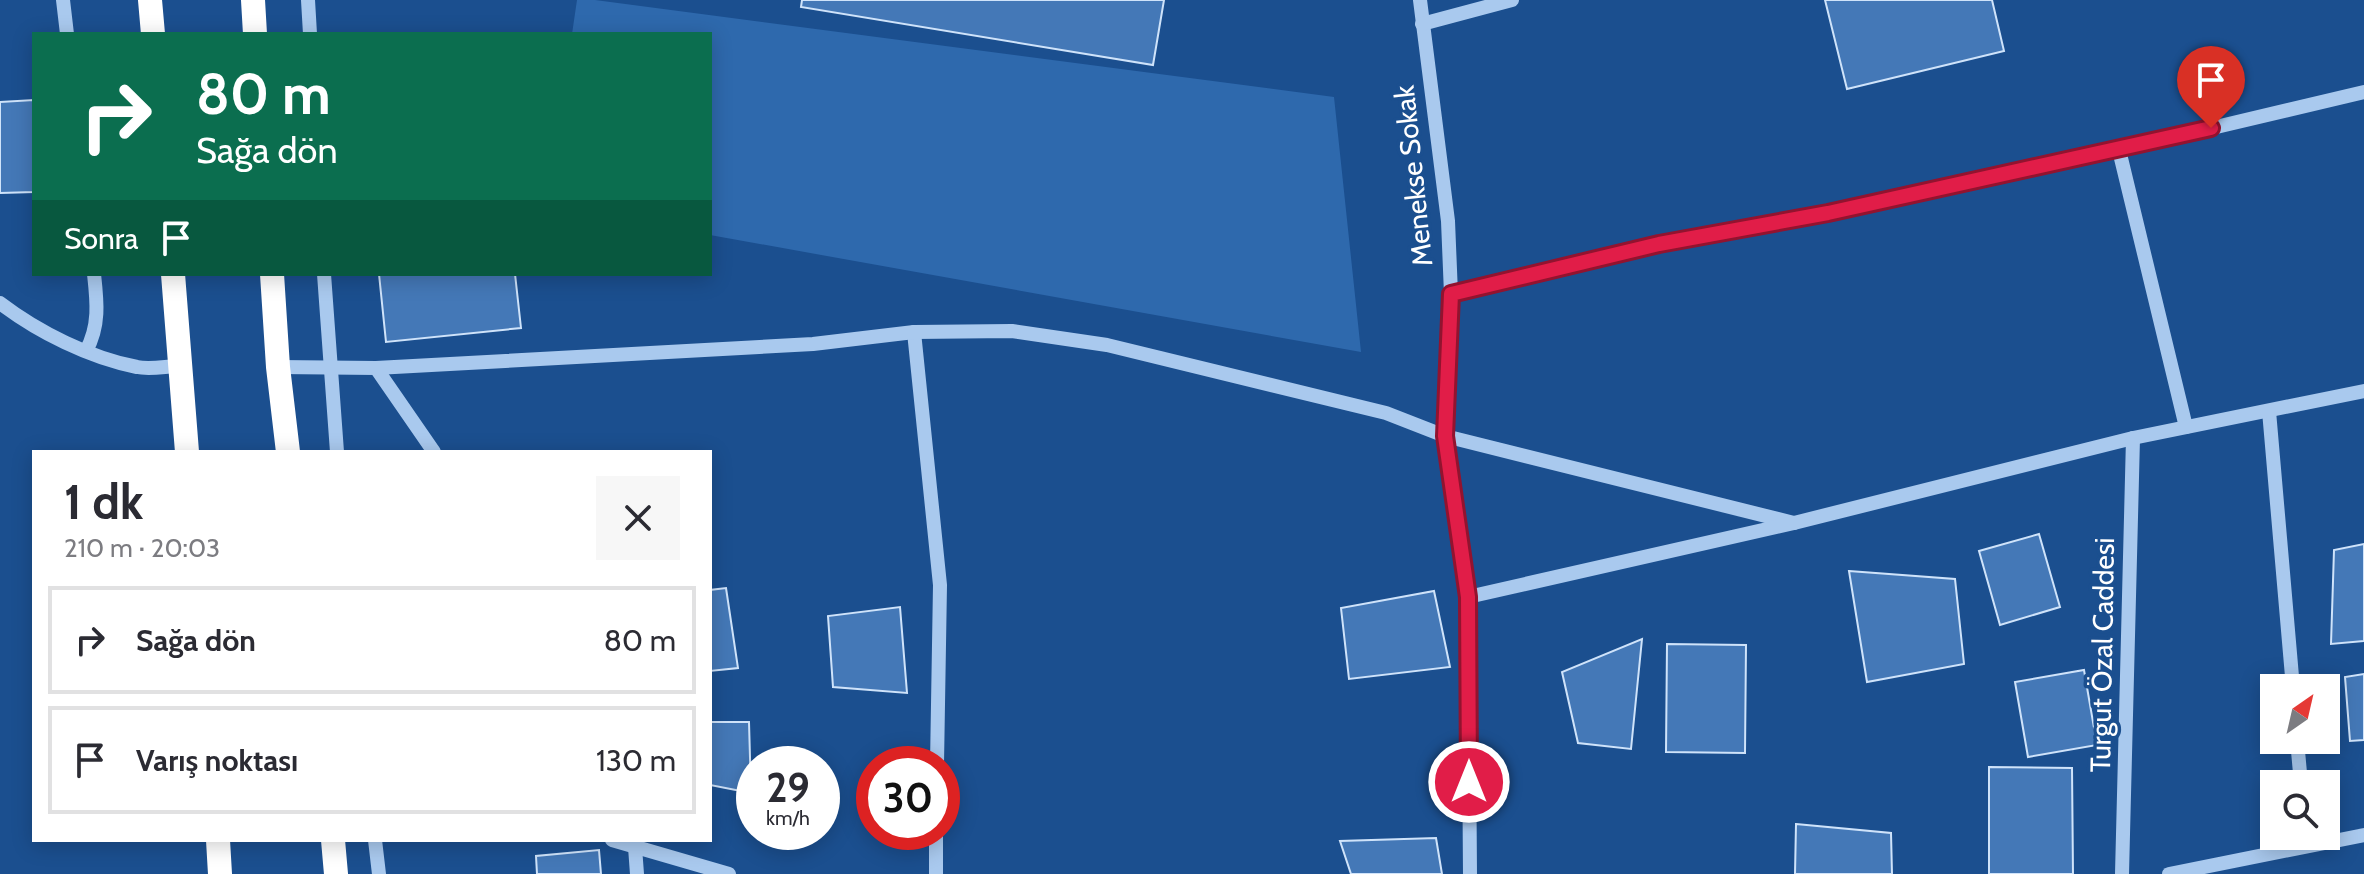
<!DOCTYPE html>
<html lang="tr">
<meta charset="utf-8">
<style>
body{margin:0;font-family:Cabin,sans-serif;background:#f7f7f7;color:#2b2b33;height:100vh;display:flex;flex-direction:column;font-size:30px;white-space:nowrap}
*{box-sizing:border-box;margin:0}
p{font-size:26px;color:#7c7c81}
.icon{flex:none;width:44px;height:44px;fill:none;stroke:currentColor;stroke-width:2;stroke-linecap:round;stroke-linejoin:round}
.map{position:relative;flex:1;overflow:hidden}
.panel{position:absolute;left:32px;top:450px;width:680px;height:392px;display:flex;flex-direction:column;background:#fff;border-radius:0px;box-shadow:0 4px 20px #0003}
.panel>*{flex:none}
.hud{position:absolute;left:32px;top:32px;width:680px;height:244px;border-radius:0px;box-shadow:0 4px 20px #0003;background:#0b6e4f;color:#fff;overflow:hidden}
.needle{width:52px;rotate:34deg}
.controls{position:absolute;left:2260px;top:674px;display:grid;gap:16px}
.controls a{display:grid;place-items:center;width:80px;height:80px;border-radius:0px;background:#fff;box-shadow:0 4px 20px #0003;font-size:40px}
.speed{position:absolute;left:736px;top:746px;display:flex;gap:16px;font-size:40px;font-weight:700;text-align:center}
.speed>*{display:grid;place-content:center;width:104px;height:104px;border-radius:50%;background:#fff;box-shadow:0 4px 20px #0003;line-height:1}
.speed small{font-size:20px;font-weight:400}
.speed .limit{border:12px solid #d22;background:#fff;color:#111}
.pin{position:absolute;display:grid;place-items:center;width:68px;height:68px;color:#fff;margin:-82px -34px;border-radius:50% 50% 50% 0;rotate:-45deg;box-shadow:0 0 8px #0007}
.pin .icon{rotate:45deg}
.me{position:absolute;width:88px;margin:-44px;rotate:0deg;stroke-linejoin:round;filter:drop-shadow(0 0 6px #0008)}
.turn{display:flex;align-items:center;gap:28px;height:168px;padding:0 32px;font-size:36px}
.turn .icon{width:104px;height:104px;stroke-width:2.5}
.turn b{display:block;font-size:56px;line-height:68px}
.then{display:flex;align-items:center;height:76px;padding:0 32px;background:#0003;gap:16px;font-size:30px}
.round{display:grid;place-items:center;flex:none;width:84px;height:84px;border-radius:0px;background:#f7f7f7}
.head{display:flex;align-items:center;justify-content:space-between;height:136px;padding:0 32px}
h1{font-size:48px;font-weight:700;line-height:60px}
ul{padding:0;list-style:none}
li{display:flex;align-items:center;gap:24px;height:108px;margin:0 16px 12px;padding:0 16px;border:4px solid #e1e1e2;border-radius:0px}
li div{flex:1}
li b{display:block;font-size:30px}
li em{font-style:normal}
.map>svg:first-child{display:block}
.green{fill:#2e69ad}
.building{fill:#4478b7;stroke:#cfe3fa;stroke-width:2}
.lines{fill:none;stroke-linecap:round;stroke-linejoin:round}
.minor{stroke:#a9c9ee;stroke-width:14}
.highway{stroke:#fff;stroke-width:24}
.route-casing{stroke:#92132f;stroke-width:20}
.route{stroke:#e11d48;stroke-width:14}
.labels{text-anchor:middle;stroke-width:7;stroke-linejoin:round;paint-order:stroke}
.street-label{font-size:28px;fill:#fff;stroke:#1b4f8f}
</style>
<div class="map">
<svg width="2364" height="874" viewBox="0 0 2364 874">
<rect width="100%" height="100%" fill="#1b4f8f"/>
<!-- green -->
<polygon class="green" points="577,0 595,0 1334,97 1361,352 710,235 710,34 572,34"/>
<!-- building -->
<g class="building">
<polygon points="802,0 1164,0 1153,65 801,7"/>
<polygon points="1825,0 1992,0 2004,51 1847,89"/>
<polygon points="34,100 34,192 0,193 0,102"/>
<polygon points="379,274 515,274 521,328 386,342"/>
<polygon points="2039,534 2060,607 2000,625 1979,551"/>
<polygon points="2364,544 2364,641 2331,644 2334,550"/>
<polygon points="1849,571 1955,579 1964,664 1867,682"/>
<polygon points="726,588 738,668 710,671 710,590"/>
<polygon points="1434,591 1450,667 1349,679 1341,608"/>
<polygon points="900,607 907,693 833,687 828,616"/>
<polygon points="1642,639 1631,749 1578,743 1562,672"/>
<polygon points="1667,644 1746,645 1745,753 1666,752"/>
<polygon points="2084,670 2097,745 2028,757 2015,682"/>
<polygon points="2364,674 2364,740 2350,741 2345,677"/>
<polygon points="710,722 749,722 751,793 710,785"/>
<polygon points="1989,767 2072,768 2073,874 1989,874"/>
<polygon points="1796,824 1891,833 1892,874 1795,874"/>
<polygon points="1436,838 1442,874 1351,874 1340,841"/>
<polygon points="599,850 601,874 537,874 536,856"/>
</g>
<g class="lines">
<!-- minor -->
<g class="minor">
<polyline points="63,0 67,34"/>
<polyline points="308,0 310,34"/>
<polyline points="1420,0 1448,221 1451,294 1445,436 1468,597 1470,874"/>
<polyline points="1422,24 1512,0"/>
<polyline points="2119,150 2186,427"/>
<polyline points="324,274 337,452"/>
<polyline points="1451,294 1659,244 1828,213 2119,150 2364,92"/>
<path d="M0 303C38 332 90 358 137 367 150 370 167 366 181 366"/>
<polyline points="914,332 940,585 937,764"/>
<path d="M86 351C100 326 97 301 94 274"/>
<polyline points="278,367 376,368 813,344 914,332 1012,331 1107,345 1386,413 1445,436 1794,523"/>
<polyline points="376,368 434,452"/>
<polyline points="2269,411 2293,688"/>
<polyline points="1468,597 1794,523 2133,438 2364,391"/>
<polyline points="2297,740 2301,784"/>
<polyline points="375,840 379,874"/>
<polyline points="612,840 729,874"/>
<polyline points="635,847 637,874"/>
<polyline points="936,874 936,832"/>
<polyline points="2122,874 2133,438"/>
<polyline points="2169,874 2364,835"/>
</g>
<!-- highway -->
<g class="highway">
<polyline points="150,0 153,34"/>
<polyline points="253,0 255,34"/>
<polyline points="173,274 187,452"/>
<polyline points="272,274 278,367 288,452"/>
<polyline points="218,840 220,874"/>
<polyline points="333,840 336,874"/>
</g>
</g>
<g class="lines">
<defs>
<polyline id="route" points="1469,782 1468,597 1445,436 1451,294 1659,244 1828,213 2211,128"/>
</defs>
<!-- route casing -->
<use href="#route" class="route-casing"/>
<!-- route -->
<use href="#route" class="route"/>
</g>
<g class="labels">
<!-- street labels -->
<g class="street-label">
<text transform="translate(1413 176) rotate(-96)" y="10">Menekse Sokak</text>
<text transform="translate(2102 655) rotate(-89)" y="10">Turgut Özal Caddesi</text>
</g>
</g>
</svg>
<div class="controls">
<a><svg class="needle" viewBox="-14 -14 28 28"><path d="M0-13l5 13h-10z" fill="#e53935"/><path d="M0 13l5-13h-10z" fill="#7c7c81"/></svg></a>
<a><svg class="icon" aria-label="search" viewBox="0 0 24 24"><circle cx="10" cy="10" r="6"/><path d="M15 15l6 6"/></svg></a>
</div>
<div class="speed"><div>29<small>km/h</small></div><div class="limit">30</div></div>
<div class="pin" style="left:2211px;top:128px;background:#d93025"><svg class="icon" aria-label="arrive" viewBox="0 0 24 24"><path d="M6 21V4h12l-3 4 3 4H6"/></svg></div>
<svg class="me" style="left:1469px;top:782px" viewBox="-20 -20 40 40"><circle r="17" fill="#e11d48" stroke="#fff" stroke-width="3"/><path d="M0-11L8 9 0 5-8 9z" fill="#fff"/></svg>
<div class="hud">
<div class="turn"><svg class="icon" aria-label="right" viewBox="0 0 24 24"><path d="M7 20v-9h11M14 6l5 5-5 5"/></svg><div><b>80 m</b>Sağa dön</div></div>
<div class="then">Sonra<svg class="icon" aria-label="arrive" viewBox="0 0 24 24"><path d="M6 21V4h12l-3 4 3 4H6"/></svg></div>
</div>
<section class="panel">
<div class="head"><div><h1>1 dk</h1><p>210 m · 20:03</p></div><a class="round"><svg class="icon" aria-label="close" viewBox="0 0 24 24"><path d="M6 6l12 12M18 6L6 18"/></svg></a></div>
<ul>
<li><svg class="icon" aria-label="right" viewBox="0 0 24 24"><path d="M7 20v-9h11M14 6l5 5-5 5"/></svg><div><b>Sağa dön</b></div><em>80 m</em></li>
<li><svg class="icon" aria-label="arrive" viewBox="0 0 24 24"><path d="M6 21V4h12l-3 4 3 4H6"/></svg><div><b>Varış noktası</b></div><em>130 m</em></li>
</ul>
</section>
</div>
